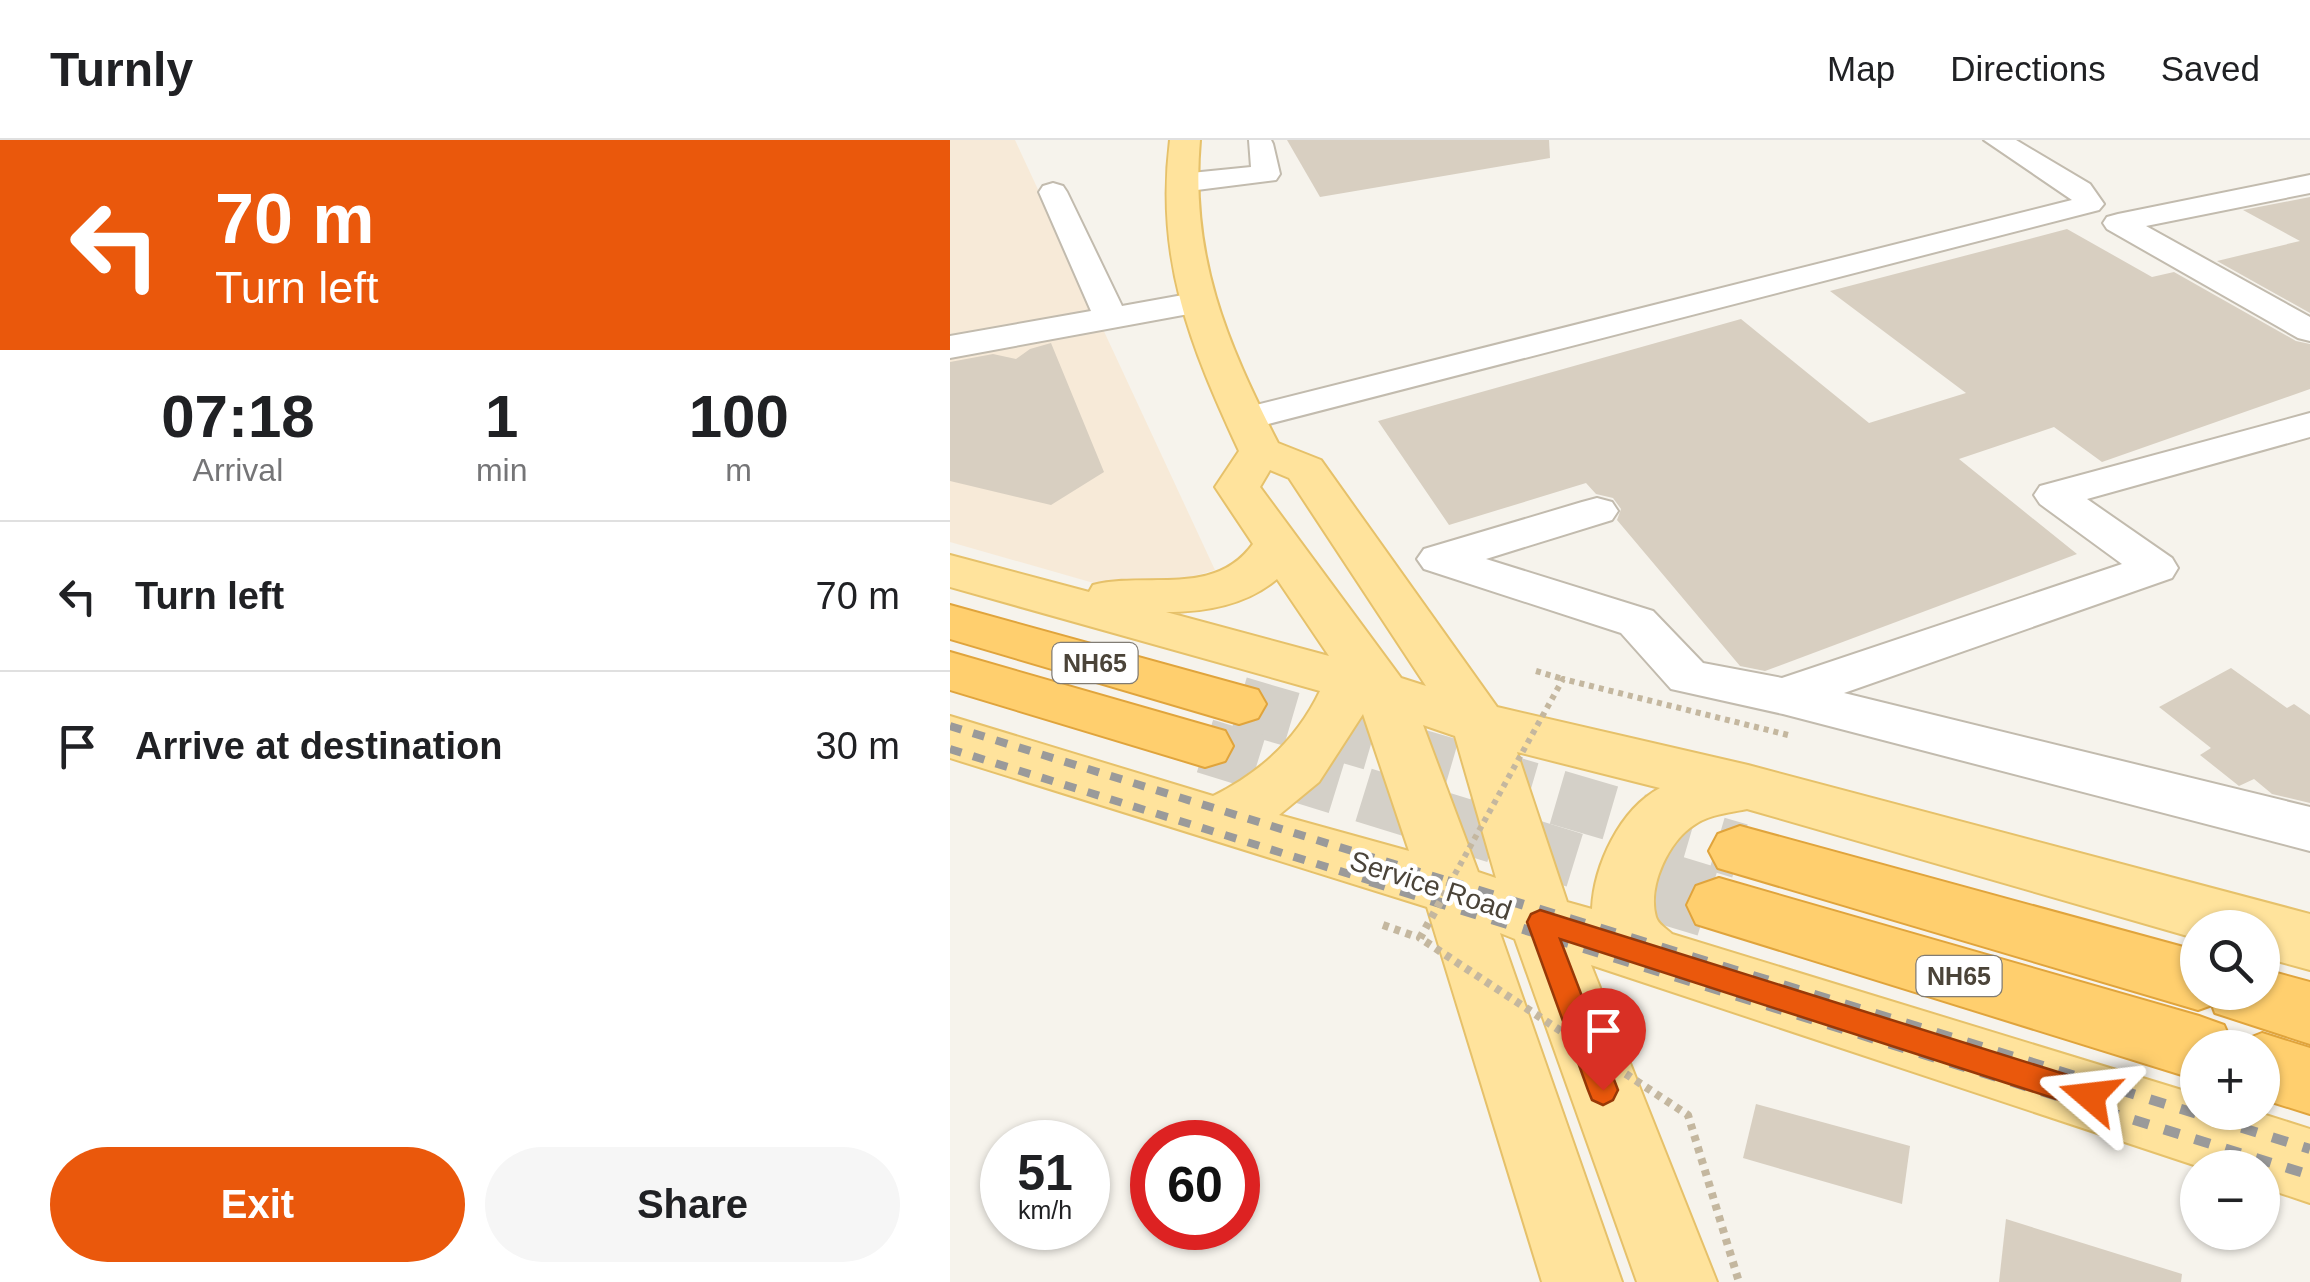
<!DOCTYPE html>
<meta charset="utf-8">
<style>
body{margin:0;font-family:Helvetica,sans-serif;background:#f6f6f6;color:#202124;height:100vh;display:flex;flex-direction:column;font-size:38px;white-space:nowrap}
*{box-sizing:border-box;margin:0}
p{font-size:32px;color:#757577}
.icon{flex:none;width:55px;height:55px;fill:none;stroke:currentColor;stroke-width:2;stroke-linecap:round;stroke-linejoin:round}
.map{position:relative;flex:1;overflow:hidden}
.details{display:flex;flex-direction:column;background:#fff;width:950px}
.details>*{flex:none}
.top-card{background:#ea580c;color:#fff;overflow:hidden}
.buttons{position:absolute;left:1230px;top:770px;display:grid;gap:20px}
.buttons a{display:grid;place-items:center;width:100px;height:100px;border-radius:50%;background:#fff;box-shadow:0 2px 8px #0004;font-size:50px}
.speed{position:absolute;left:30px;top:980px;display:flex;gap:20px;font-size:50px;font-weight:700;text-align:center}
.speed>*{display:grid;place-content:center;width:130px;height:130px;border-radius:50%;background:#fff;box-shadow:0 2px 8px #0004;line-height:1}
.speed small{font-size:25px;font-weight:400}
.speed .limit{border:15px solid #d22;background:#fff;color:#111}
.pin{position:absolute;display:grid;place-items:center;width:85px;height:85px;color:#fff;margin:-102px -42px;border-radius:50% 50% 50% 0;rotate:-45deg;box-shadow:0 0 10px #0007}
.pin .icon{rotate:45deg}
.me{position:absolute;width:110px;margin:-55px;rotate:287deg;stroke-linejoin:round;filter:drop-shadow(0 0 8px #0008)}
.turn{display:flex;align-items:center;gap:35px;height:210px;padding:0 50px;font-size:45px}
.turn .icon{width:130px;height:130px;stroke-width:2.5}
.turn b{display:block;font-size:70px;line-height:85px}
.eta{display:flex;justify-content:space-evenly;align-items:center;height:170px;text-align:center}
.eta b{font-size:60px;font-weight:700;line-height:70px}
.primary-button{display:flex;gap:20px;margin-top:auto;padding:20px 50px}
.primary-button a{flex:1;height:115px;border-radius:60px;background:#ea580c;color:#fff;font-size:40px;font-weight:700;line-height:115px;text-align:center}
.primary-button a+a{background:#f6f6f6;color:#202124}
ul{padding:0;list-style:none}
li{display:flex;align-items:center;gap:30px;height:150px;padding:0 50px;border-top:2px solid #e0e0e0}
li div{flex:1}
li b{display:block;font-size:38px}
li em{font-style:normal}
header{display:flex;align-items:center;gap:60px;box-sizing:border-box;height:140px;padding:0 50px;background:#fff;border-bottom:2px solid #e0e0e0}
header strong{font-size:48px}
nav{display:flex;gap:55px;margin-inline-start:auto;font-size:35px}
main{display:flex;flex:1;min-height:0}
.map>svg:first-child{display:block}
.commercial{fill:#f7ead8}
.building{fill:#d8cfc1}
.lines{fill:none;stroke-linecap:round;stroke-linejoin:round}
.highway-tunnel-far1{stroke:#d4d0c8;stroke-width:55;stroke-dasharray:55 28;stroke-linecap:butt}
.highway-tunnel{stroke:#d4d0c8;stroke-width:71;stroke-dasharray:71 35;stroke-linecap:butt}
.minor-casing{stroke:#c2bbae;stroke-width:4}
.major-casing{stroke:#e6c16a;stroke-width:4}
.highway-casing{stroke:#e0a43c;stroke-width:4}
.path-far1{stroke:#c4b79f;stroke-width:6;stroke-dasharray:5 5;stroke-linecap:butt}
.path{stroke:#c4b79f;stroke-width:8;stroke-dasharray:6 6;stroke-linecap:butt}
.minor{fill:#fff;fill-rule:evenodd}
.major{fill:#ffe39c;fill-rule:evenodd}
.highway{fill:#ffcf6e;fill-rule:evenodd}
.rail-far1{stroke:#9a9a9a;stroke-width:8;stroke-dasharray:12 12;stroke-linecap:butt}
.rail{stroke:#9a9a9a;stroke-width:10;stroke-dasharray:16 16;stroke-linecap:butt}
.path-bridge-far1{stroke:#c4b79f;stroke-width:6;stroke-dasharray:5 5;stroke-linecap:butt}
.path-bridge{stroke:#c4b79f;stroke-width:8;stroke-dasharray:6 6;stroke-linecap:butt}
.route{fill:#ea580c;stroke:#983908;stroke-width:2.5}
.labels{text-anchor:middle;stroke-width:9;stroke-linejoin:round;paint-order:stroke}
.shield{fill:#fff;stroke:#817c74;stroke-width:2.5}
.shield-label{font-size:25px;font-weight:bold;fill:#4b4439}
.street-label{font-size:28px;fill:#4b4439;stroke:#fff}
</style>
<header>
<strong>Turnly</strong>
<nav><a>Map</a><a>Directions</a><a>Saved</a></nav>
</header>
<main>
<section class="details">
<div class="top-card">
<div class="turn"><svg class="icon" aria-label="left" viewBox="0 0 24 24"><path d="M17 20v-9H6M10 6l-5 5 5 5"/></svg><div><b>70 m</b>Turn left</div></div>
</div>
<div class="eta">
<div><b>07:18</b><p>Arrival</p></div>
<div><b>1</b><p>min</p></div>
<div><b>100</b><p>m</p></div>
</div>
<ul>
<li><svg class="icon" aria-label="left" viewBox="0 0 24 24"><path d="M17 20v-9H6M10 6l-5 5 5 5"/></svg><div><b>Turn left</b></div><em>70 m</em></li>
<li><svg class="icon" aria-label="arrive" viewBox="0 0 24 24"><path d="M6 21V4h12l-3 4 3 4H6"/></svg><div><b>Arrive at destination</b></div><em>30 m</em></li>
</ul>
<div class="primary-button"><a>Exit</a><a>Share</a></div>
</section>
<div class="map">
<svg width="1360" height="1142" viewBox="0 0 1360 1142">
<rect width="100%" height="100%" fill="#f6f3ec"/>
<!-- commercial -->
<polygon class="commercial" points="0,0 65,0 265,430 182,454 0,402"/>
<!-- building -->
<g class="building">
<polygon points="337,0 599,0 600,18 370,57"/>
<polygon points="1360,57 1360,173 1267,121 1350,101 1293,70"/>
<polygon points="1117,89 1202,137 1224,132 1346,201 1360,204 1360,249 1152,322 1104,287 1009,319 1127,414 815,531 790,526 667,380 671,369 663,358 646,354 636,343 499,385 428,281 791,179 919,283 1016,253 880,151"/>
<polygon points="101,203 154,332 101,365 0,341 0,222 43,214 66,219 80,209"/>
<polygon points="1281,528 1337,568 1344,564 1360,575 1360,663 1322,654 1304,639 1289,646 1250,615 1261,608 1209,567"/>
<polygon points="806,964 960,1006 952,1064 793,1018"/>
<polygon points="1056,1079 1232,1134 1231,1142 1049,1142"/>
</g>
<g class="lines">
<!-- highway-tunnel-far1 -->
<g class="highway-tunnel-far1">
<polyline points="289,564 790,711"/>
<polyline points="255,606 698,743"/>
</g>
<!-- highway-tunnel -->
<polyline class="highway-tunnel" points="690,741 769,765"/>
<defs>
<g id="minor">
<polygon points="299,0 321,0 323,4 330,34 326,40 231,52 221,49 217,43 221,37 231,34 301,27"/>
<polygon points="1034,0 1066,0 1140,44 1154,64 1149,70 295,290 282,287 276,279 282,271 1122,60"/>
<polygon points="1360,35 1360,53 1196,86 1360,177 1360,201 1348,198 1157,89 1153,83 1157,77 1168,74"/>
<polygon points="103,43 113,46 117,52 172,166 244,153 256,156 261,163 256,170 244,173 0,218 0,196 141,171 89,52 93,46"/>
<polygon points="1360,273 1360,297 1137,359 1222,418 1228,428 1222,438 894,553 1360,667 1360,711 833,574 721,549 671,493 474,429 467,419 474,409 632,362 647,358 662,362 668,371 662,380 536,419 703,471 753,523 832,538 1172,424 1090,364 1084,355 1090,346"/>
</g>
<path id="major" d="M220 0H250C240 116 276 201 328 303L371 320 547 567 798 625 1360 774V830L1312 817V788H1248V799L797 669C778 673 760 674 744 685 719 701 697 746 706 777 708 784 717 789 722 794L1248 955V972H1306L1360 989V1063L1312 1047V1028H1253L641 825 767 1142H687L565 799 550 793 672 1142H592L477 767 0 618V576L263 656C310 633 347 599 370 551L0 447V415L139 452 143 445C198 431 264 458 303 404L265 347 289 311C240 205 205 119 220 0ZM320 330 339 338 476 546 451 538 310 347ZM327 439 379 516 216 472C256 472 296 465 327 439ZM413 574 459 711 329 675 369 642ZM473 585 505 596 546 738 528 732ZM567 612 710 648C670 669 644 725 642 769L617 762Z"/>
<g id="highway">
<polygon points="0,465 308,550 316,564 308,578 289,584 0,499"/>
<polygon points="0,512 275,591 283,606 275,621 255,627 0,550"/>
<polygon points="790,686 1248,811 1248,852 1312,852 1312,829 1360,842 1360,904 1265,873 1262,865 1248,870 768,728 759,711 768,694"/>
<polygon points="769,738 1249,876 1274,885 1284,908 1248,908 1248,940 746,784 737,765 746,746"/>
<polygon points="1312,893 1360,908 1360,974 1312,959 1312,908 1285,908 1287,903"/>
</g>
</defs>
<!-- minor casing -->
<use href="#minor" class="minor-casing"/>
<!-- major casing -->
<use href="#major" class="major-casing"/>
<!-- highway casing -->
<use href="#highway" class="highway-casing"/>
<!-- path-far1 -->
<polyline class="path-far1" points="586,531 613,539"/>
<!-- path -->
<polyline class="path" points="433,785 464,796"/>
<!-- minor -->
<use href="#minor" class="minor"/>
<!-- major -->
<use href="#major" class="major"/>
<!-- highway -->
<use href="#highway" class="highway"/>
<!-- rail-far1 -->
<g class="rail-far1">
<polyline points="0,586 505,743"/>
<polyline points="0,609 428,743"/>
</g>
<!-- rail -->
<g class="rail">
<polyline points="420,741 1360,1035"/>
<polyline points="497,741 1360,1009"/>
</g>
<!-- path-bridge-far1 -->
<polyline class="path-bridge-far1" points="500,743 613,539 842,596"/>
<!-- path-bridge -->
<polyline class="path-bridge" points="502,741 470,798 738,975 789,1142"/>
</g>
<!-- route -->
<polygon class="route" points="590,770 1140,942 1151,946 1155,956 1151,966 1140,970 610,799 668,950 663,960 653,965 642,960 638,950 577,782 581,774"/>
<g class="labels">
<!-- shield labels -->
<g class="shield">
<rect x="102.5" y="503" width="85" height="40" rx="8"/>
<rect x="966.5" y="816" width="85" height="40" rx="8"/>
</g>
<g class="shield-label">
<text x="145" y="532">NH65</text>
<text x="1009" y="845">NH65</text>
</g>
<!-- street labels -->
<g class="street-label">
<text transform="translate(481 745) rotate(18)" y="10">Service Road</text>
</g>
</g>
</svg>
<div class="buttons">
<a><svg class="icon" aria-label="search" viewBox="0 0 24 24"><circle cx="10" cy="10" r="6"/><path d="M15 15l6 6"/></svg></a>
<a>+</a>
<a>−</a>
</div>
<div class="speed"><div>51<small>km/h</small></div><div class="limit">60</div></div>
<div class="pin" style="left:653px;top:950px;background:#d93025"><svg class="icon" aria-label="arrive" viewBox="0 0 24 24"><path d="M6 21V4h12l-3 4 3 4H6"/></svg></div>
<svg class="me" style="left:1140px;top:956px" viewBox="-20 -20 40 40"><path d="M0-17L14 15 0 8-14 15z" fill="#ea580c" stroke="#fff" stroke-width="4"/></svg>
</div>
</main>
